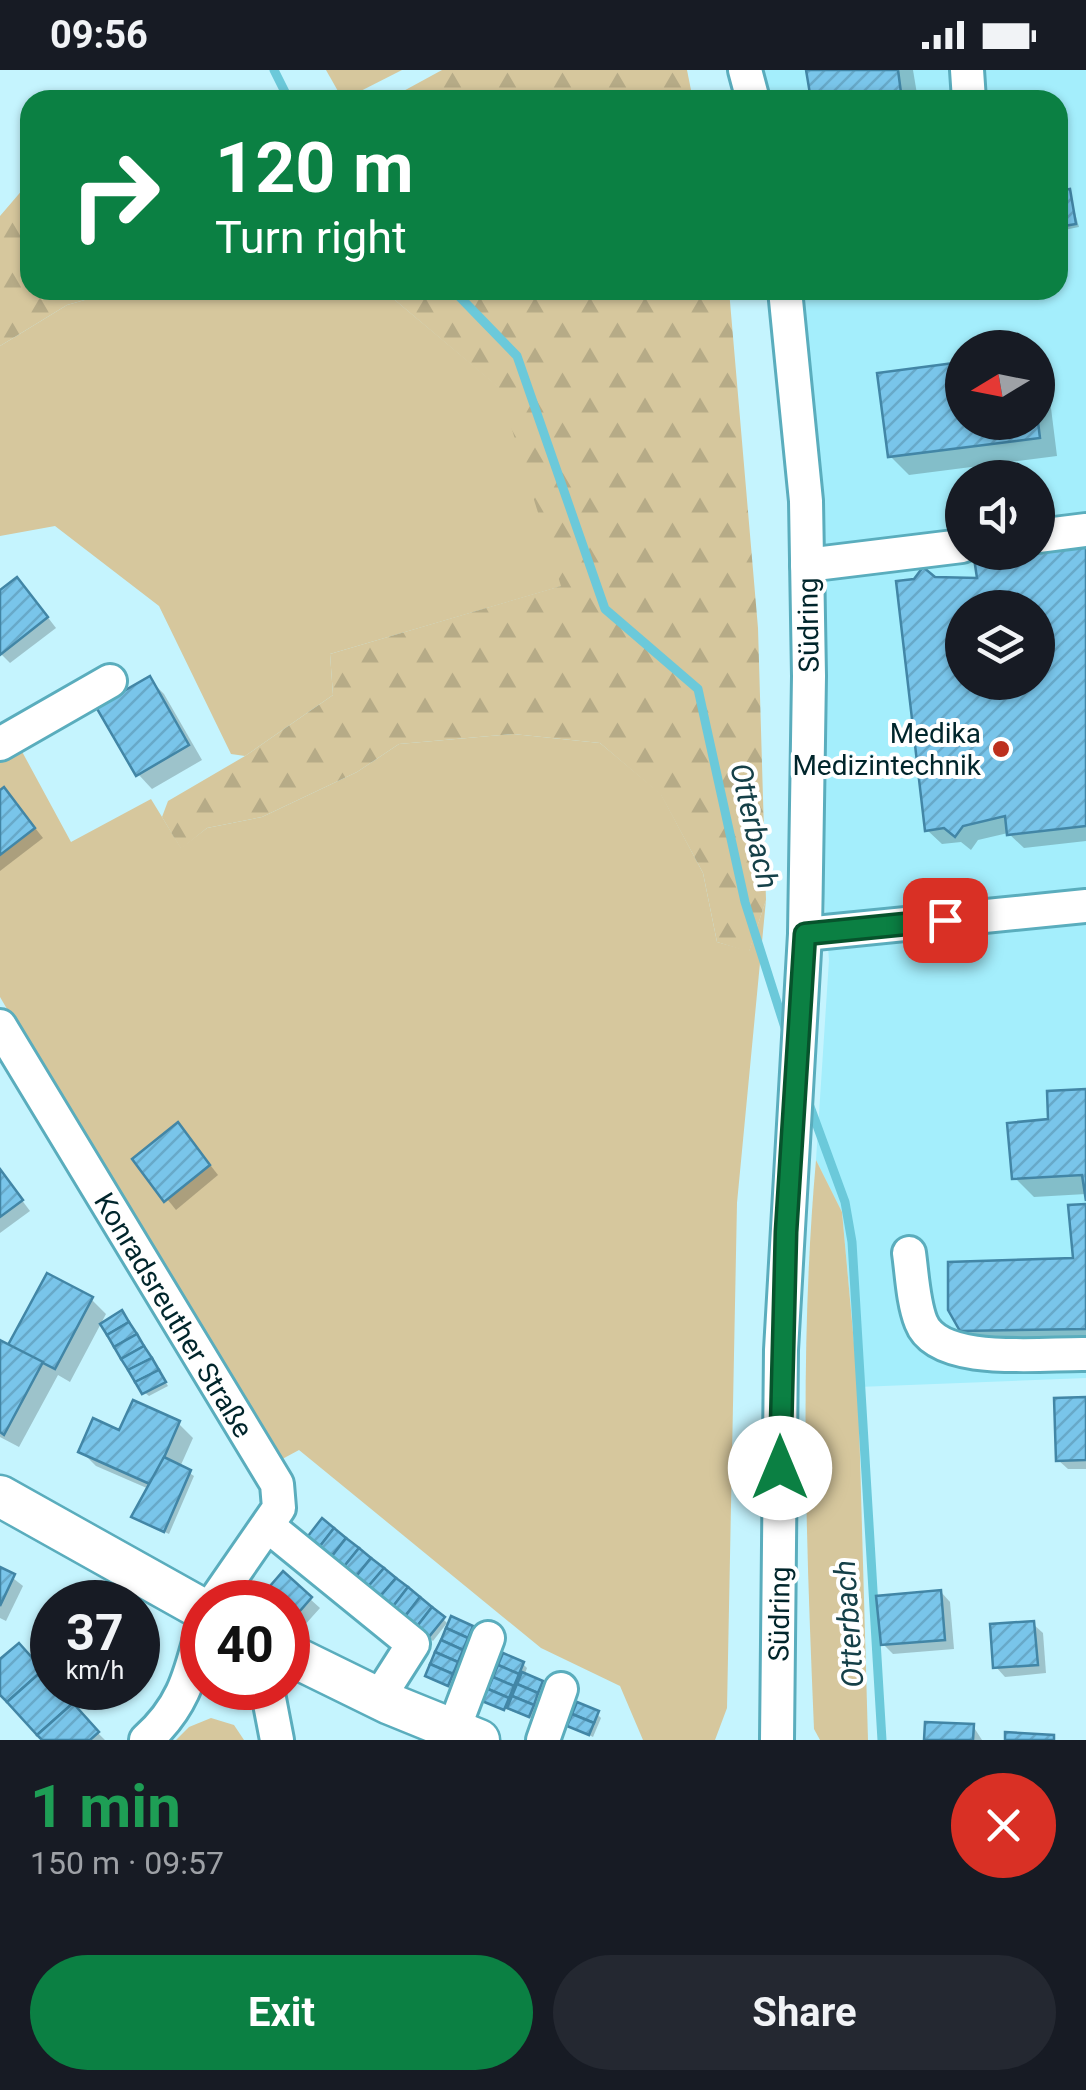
<!DOCTYPE html>
<meta charset="utf-8">
<style>
body{margin:0;font-family:Roboto,sans-serif;background:#242831;color:#f1f3f6;height:100vh;display:flex;flex-direction:column;font-size:38px;white-space:nowrap}
*{box-sizing:border-box;margin:0}
p{font-size:32px;color:#9ea1a6}
.icon{flex:none;width:55px;height:55px;fill:none;stroke:currentColor;stroke-width:2;stroke-linecap:round;stroke-linejoin:round}
.map{position:relative;height:1670px;overflow:hidden}
.details{display:flex;flex-direction:column;background:#171b24;flex:1}
.details>*{flex:none}
.hud{position:absolute;left:20px;top:20px;width:1048px;height:210px;border-radius:30px;box-shadow:0 2px 8px #0004;background:#0b8043;color:#fff;overflow:hidden}
.needle{width:65px;rotate:260deg}
.controls{position:absolute;left:945px;top:260px;display:grid;gap:20px}
.controls a{display:grid;place-items:center;width:110px;height:110px;border-radius:50%;background:#171b24;box-shadow:0 2px 8px #0004;font-size:50px}
.speed{position:absolute;left:30px;top:1510px;display:flex;gap:20px;font-size:50px;font-weight:700;text-align:center}
.speed>*{display:grid;place-content:center;width:130px;height:130px;border-radius:50%;background:#171b24;box-shadow:0 2px 8px #0004;line-height:1}
.speed small{font-size:25px;font-weight:400}
.speed .limit{border:15px solid #d22;background:#fff;color:#111}
.pin{position:absolute;display:grid;place-items:center;width:85px;height:85px;color:#fff;margin:-42px;border-radius:20px;box-shadow:0 5px 15px #0006}
.me{position:absolute;width:110px;margin:-55px;rotate:0deg;stroke-linejoin:round;filter:drop-shadow(0 0 8px #0008)}
.turn{display:flex;align-items:center;gap:35px;height:210px;padding:0 30px;font-size:45px}
.turn .icon{width:130px;height:130px;stroke-width:2.5}
.turn b{display:block;font-size:70px;line-height:85px}
.round{display:grid;place-items:center;flex:none;width:105px;height:105px;border-radius:52px;background:#242831}
.head{display:flex;align-items:center;justify-content:space-between;height:170px;padding:0 30px}
h1{font-size:60px;font-weight:700;line-height:75px;color:#1e9e55}
.action{display:flex;gap:20px;margin-top:auto;padding:20px 30px}
.action a{flex:1;height:115px;border-radius:60px;background:#0b8043;color:#fff;font-size:40px;font-weight:700;line-height:115px;text-align:center}
.action a+a{background:#242831;color:#f1f3f6}
.status{display:flex;justify-content:space-between;align-items:center;height:70px;padding:0 50px;background:#171b24;direction:ltr}
.status svg{height:28px;fill:currentColor}
.map>svg:first-child{display:block}
.built{fill:#a4eefc;fill-rule:evenodd}
.grass{fill:#d6c79d}
.forest{fill:url(#forest-firs)}
.shadow{fill:#0003;fill-rule:evenodd}
.lines{fill:none;stroke-linecap:round;stroke-linejoin:round}
.stream{stroke:#6bc9da;stroke-width:9}
.building{fill:url(#building-hatch);stroke:#4286a6;stroke-width:2.5;fill-rule:evenodd}
.minor-casing{stroke:#5aadbd;stroke-width:38}
.major-casing{stroke:#5aadbd;stroke-width:45}
.minor{stroke:#fff;stroke-width:32}
.major{stroke:#fff;stroke-width:40}
.route-casing{stroke:#07532c;stroke-width:25}
.route{stroke:#0b8043;stroke-width:18}
.poi-dot{fill:#bd301e;stroke:#fff;stroke-width:4}
.labels{text-anchor:middle;stroke-width:8;stroke-linejoin:round;paint-order:stroke}
.street-label{font-size:28px;fill:#00252b;stroke:#fff}
.poi-label{font-size:28px;fill:#00252b;stroke:#fff;text-anchor:end}
.water-label{font-size:30px;font-style:italic;fill:#154048;stroke:#fff}
</style>
<div class="status"><b>09:56</b><svg viewBox="0 0 49 12"><path d="M0 12V9h3v3zM5 12V6h3v6zM10 12V3h3v9zM15 12V0h3v12zM26 1h20v11H26zM47 4h2v5h-2z"/></svg></div>
<div class="map">
<svg width="1086" height="1670" viewBox="0 0 1086 1670">
<defs>
<pattern id="forest-firs" width="22" height="20" patternUnits="userSpaceOnUse" patternTransform="scale(2.5)"><rect width="22" height="20" fill="#d6c79d"/><path d="M5 1l3.5 6h-7zM16 11l3.5 6h-7z" fill="#b6ab87"/></pattern>
<pattern id="building-hatch" width="6" height="6" patternUnits="userSpaceOnUse" patternTransform="scale(2.5)"><rect width="6" height="6" fill="#79c5ea"/><path d="M-1 1l2-2M0 6l6-6M5 7l2-2" fill="none" stroke="#67a9c9"/></pattern>
</defs>
<rect width="100%" height="100%" fill="#c5f4fe"/>
<!-- built -->
<path class="built" d="M761 0H1086V1308L858 1317 842 1142 816 1090 829 890 778 220H1058V30H764ZM962 278H1038V352H962ZM962 408H1038V482H962ZM962 538H1038V612H962Z"/>
<!-- grass -->
<g class="grass">
<polygon points="326,0 402,0 343,30"/>
<polygon points="120,220 383,220 500,318 562,516 330,584 333,625 245,686 231,684 159,536 55,456 0,466 0,276 67,235"/>
<polygon points="513,664 600,673 661,724 703,803 717,872 749,881 766,830 737,1133 727,1638 715,1670 643,1670 620,1616 541,1578 299,1380 273,1394 0,927 0,687 19,676 71,772 151,729 181,778 207,758 262,747 357,702 399,674"/>
<path d="M816 1090 842 1142 858 1317 868 1670H820L814 1659C806 1469 799 1280 816 1090Z"/>
<polygon points="211,1648 234,1655 244,1670 176,1670 189,1657"/>
</g>
<!-- forest -->
<g class="forest">
<polygon points="442,0 687,0 693,30 387,30"/>
<polygon points="30,111 30,220 120,220 67,235 0,276 0,146"/>
<polygon points="383,220 729,220 758,558 766,830 749,882 717,872 703,803 661,725 600,673 513,664 399,674 357,702 262,747 207,758 181,779 162,747 168,731 245,686 333,625 330,584 561,516 499,318"/>
</g>
<!-- shadow -->
<g class="shadow">
<polygon points="809,0 913,0 918,30 813,30"/>
<polygon points="1069,122 1079,157 1059,161 1058,124"/>
<polygon points="962,295 962,352 1038,352 1038,296 1047,306 1057,386 909,405 890,386 880,305"/>
<path d="M1086 478V771L1024 778 1008 763 978 770 971 780 961 772 942 774 927 760 934 509 980 511ZM962 538H1038V612H962Z"/>
<polygon points="26,519 56,558 10,593 0,583 0,523"/>
<polygon points="149,609 164,624 202,690 152,719 138,704"/>
<polygon points="0,723 13,730 43,768 0,801"/>
<polygon points="1086,1021 1086,1124 1034,1127 1015,1108 1050,1051"/>
<polygon points="187,1065 218,1105 176,1140 135,1089"/>
<polygon points="0,1101 30,1141 0,1163"/>
<polygon points="1086,1137 1086,1277 982,1279 962,1260 1076,1190"/>
<polygon points="91,1229 106,1244 70,1312 58,1305 19,1377 0,1367 0,1273 10,1278"/>
<polygon points="126,1248 168,1316 149,1326 144,1322"/>
<polygon points="1086,1330 1086,1399 1068,1399 1058,1390"/>
<polygon points="178,1353 193,1368 180,1397 194,1406 169,1464 134,1447 149,1419 96,1396 81,1381 120,1363"/>
<polygon points="312,1474 443,1549 447,1553 433,1571"/>
<polygon points="0,1498 23,1516 6,1551 0,1548"/>
<polygon points="941,1522 950,1532 954,1579 893,1584 883,1574"/>
<polygon points="310,1529 320,1538 303,1557 290,1545 288,1548 288,1532 261,1530"/>
<polygon points="1033,1554 1043,1563 1046,1603 1005,1607 996,1597"/>
<polygon points="472,1558 476,1562 452,1618 432,1610 428,1606"/>
<polygon points="19,1576 52,1618 105,1670 45,1670 0,1620 0,1593"/>
<polygon points="523,1594 527,1598 524,1606 546,1617 533,1649 485,1631"/>
<polygon points="597,1644 601,1648 593,1667 570,1655"/>
<polygon points="973,1656 982,1670 926,1670"/>
</g>
<g class="lines">
<!-- stream -->
<g class="stream">
<polyline points="274,0 289,30"/>
<polyline points="453,220 517,286 605,539 698,619 745,832 787,964"/>
<polyline points="808,1031 845,1132 852,1172 882,1670"/>
</g>
</g>
<!-- building -->
<g class="building">
<polygon points="806,0 898,0 902,30 811,30"/>
<polygon points="1070,119 1076,154 1058,157 1058,121"/>
<polygon points="962,292 962,352 1038,352 1040,368 888,387 877,303"/>
<path d="M1086 476V756L1007 765 1005 746 963 756 955 767 944 758 925 761 896 511 914 509 923 497 935 507 977 508 974 488ZM962 538H1038V612H962Z"/>
<polygon points="17,507 48,547 0,585 0,520"/>
<polygon points="150,606 189,675 136,706 96,637"/>
<polygon points="4,717 35,758 0,785 0,720"/>
<polygon points="1086,1019 1086,1131 1082,1105 1012,1109 1007,1053 1048,1049 1047,1021"/>
<polygon points="178,1052 210,1095 164,1132 132,1089"/>
<polygon points="0,1099 23,1130 0,1147"/>
<polygon points="1086,1134 1086,1259 960,1261 948,1240 948,1192 1073,1188 1068,1135"/>
<polygon points="47,1203 93,1227 55,1299 8,1275"/>
<polygon points="122,1240 129,1252 107,1265 100,1254"/>
<polygon points="129,1252 137,1264 114,1277 107,1265"/>
<polygon points="137,1264 144,1276 121,1289 114,1277"/>
<polygon points="0,1270 43,1292 4,1365 0,1362"/>
<polygon points="144,1276 152,1288 128,1300 121,1289"/>
<polygon points="152,1288 159,1300 135,1312 128,1300"/>
<polygon points="159,1300 166,1312 142,1324 135,1312"/>
<polygon points="1086,1327 1086,1390 1056,1391 1054,1328"/>
<polygon points="133,1330 180,1351 152,1415 78,1382 93,1348 119,1360"/>
<polygon points="164,1387 191,1400 164,1462 131,1447"/>
<polygon points="322,1448 334,1458 317,1480 305,1470"/>
<polygon points="334,1458 346,1468 329,1490 317,1480"/>
<polygon points="346,1468 359,1478 342,1499 329,1490"/>
<polygon points="359,1478 371,1488 354,1509 342,1499"/>
<polygon points="371,1488 384,1498 366,1519 354,1509"/>
<polygon points="0,1497 15,1504 0,1536"/>
<polygon points="384,1498 396,1508 378,1529 366,1519"/>
<polygon points="283,1501 312,1527 293,1549 288,1544 288,1532 258,1530"/>
<polygon points="396,1508 408,1517 391,1539 378,1529"/>
<polygon points="408,1517 420,1527 403,1549 391,1539"/>
<polygon points="941,1520 945,1570 881,1575 876,1526"/>
<polygon points="420,1527 432,1537 415,1559 403,1549"/>
<polygon points="432,1537 445,1547 428,1568 415,1559"/>
<polygon points="451,1546 473,1556 468,1568 446,1558"/>
<polygon points="1034,1551 1038,1595 993,1598 990,1554"/>
<polygon points="446,1558 468,1568 463,1580 441,1570"/>
<polygon points="441,1570 463,1580 458,1592 435,1582"/>
<polygon points="19,1573 43,1600 7,1632 0,1625 0,1589"/>
<polygon points="435,1582 458,1592 453,1604 430,1594"/>
<polygon points="503,1583 524,1592 519,1604 498,1595"/>
<polygon points="430,1594 453,1604 448,1616 425,1606"/>
<polygon points="498,1595 519,1604 514,1616 493,1607"/>
<polygon points="43,1600 52,1618 59,1618 73,1633 37,1665 7,1632"/>
<polygon points="522,1602 543,1611 538,1623 517,1614"/>
<polygon points="493,1607 514,1616 509,1628 488,1619"/>
<polygon points="517,1614 538,1623 534,1635 512,1626"/>
<polygon points="488,1619 509,1628 504,1640 482,1631"/>
<polygon points="512,1626 534,1635 529,1647 507,1638"/>
<polygon points="577,1632 599,1641 594,1653 572,1644"/>
<polygon points="73,1633 99,1662 90,1670 42,1670 37,1665"/>
<polygon points="572,1644 594,1653 589,1665 567,1656"/>
<polygon points="925,1652 974,1654 973,1670 924,1670"/>
<polygon points="1005,1662 1054,1665 1054,1670 1005,1670"/>
</g>
<g class="lines">
<defs>
<g id="minor">
<polyline points="745,0 753,30"/>
<polyline points="967,0 969,30"/>
<polyline points="1038,466 1086,460"/>
<polyline points="807,495 962,476"/>
<polyline points="0,674 110,611"/>
<polyline points="805,864 1086,836"/>
<polyline points="0,956 277,1414 279,1438 214,1532"/>
<path d="M909 1183C912 1204 913 1232 921 1252 938 1297 1043 1283 1086 1284"/>
<polyline points="268,1456 413,1574 378,1629"/>
<polyline points="267,1618 277,1670"/>
<polyline points="453,1661 488,1568"/>
<path d="M146 1670C183 1637 190 1606 202 1561"/>
<polyline points="543,1670 561,1619"/>
<polyline points="777,1670 781,1280 805,864 809,606 806,431 785,220"/>
</g>
<g id="major">
<polyline points="0,1426 202,1539"/>
<polyline points="288,1584 390,1634 479,1670"/>
</g>
</defs>
<!-- minor casing -->
<use href="#minor" class="minor-casing"/>
<!-- major casing -->
<use href="#major" class="major-casing"/>
<!-- minor -->
<use href="#minor" class="minor"/>
<!-- major -->
<use href="#major" class="major"/>
</g>
<g class="lines">
<defs>
<polyline id="route" points="780,1398 786,1162 805,864 945,850"/>
</defs>
<!-- route casing -->
<use href="#route" class="route-casing"/>
<!-- route -->
<use href="#route" class="route"/>
</g>
<!-- markers -->
<circle class="poi-dot" cx="1001" cy="679" r="10"/>
<g class="labels">
<!-- street labels -->
<g class="street-label">
<text transform="translate(808 555) rotate(-91)" y="10">Südring</text>
<text transform="translate(174 1245) rotate(59)" y="10">Konradsreuther Straße</text>
<text transform="translate(779 1544) rotate(-89)" y="10">Südring</text>
</g>
<!-- poi labels -->
<g class="poi-label">
<text x="981" y="673">Medika<tspan x="981" dy="32">Medizintechnik</tspan></text>
</g>
<!-- water labels -->
<g class="water-label">
<text transform="translate(754 756) rotate(77)" y="10">Otterbach</text>
<text transform="translate(849 1554) rotate(-94)" y="10">Otterbach</text>
</g>
</g>
</svg>
<div class="controls">
<a><svg class="needle" viewBox="-14 -14 28 28"><path d="M0-13l5 13h-10z" fill="#e53935"/><path d="M0 13l5-13h-10z" fill="#9ea1a6"/></svg></a>
<a><svg class="icon" aria-label="sound" viewBox="0 0 24 24"><path d="M4 9h4l5-4v14l-5-4H4zM17 9q2 3 0 6"/></svg></a>
<a><svg class="icon" aria-label="layers" viewBox="0 0 24 24"><path d="M12 4l9 5-9 5-9-5zM3 14l9 5 9-5"/></svg></a>
</div>
<div class="speed"><div>37<small>km/h</small></div><div class="limit">40</div></div>
<div class="pin" style="left:945px;top:850px;background:#d93025"><svg class="icon" aria-label="arrive" viewBox="0 0 24 24"><path d="M6 21V4h12l-3 4 3 4H6"/></svg></div>
<svg class="me" style="left:780px;top:1398px" viewBox="-20 -20 40 40"><circle r="19" fill="#fff"/><path d="M0-13L10 11 0 6-10 11z" fill="#0b8043"/></svg>
<div class="hud">
<div class="turn"><svg class="icon" aria-label="right" viewBox="0 0 24 24"><path d="M7 20v-9h11M14 6l5 5-5 5"/></svg><div><b>120 m</b>Turn right</div></div>
</div>
</div>
<section class="details">
<div class="head"><div><h1>1 min</h1><p>150 m · 09:57</p></div><a class="round" style="background:#d93025;color:#fff"><svg class="icon" aria-label="close" viewBox="0 0 24 24"><path d="M6 6l12 12M18 6L6 18"/></svg></a></div>
<div class="action"><a>Exit</a><a>Share</a></div>
</section>
